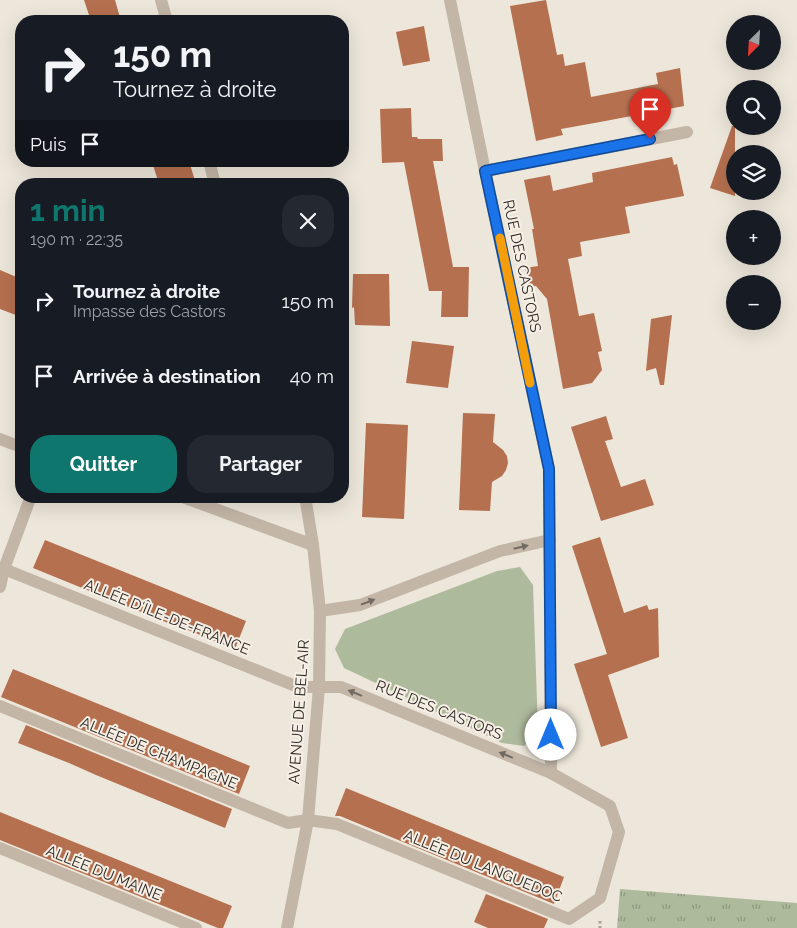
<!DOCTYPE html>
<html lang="fr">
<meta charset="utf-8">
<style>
body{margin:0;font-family:Raleway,sans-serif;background:#242831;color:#f1f3f6;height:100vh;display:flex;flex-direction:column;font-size:19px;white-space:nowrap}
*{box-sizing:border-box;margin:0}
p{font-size:16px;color:#9ea1a6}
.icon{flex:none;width:28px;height:28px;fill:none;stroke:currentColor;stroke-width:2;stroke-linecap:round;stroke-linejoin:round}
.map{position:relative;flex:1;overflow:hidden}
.details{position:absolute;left:15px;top:178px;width:334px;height:325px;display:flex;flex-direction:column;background:#171b24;border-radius:20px;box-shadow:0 5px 20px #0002}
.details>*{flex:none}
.hud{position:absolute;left:15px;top:15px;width:334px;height:152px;border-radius:20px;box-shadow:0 5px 20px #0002;background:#171b24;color:#f1f3f6;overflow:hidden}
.needle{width:32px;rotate:204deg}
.tools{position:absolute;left:726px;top:15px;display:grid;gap:10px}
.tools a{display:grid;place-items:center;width:55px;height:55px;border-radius:50%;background:#171b24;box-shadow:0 5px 20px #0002;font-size:25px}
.pin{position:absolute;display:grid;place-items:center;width:42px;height:42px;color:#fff;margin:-51px -21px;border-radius:50% 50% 50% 0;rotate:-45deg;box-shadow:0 0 5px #0007}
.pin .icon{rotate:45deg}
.me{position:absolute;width:55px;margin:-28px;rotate:0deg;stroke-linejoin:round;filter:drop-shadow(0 0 4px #0008)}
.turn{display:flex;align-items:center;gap:18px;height:105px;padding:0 15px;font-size:22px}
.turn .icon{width:65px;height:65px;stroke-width:2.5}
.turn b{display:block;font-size:35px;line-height:42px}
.then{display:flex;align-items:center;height:48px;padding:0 15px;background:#0003;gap:10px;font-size:19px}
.round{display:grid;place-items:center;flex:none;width:52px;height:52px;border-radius:20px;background:#242831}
.headline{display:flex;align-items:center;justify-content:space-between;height:85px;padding:0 15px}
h1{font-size:30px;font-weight:700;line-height:38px;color:#0f766e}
.action{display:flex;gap:10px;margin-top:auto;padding:10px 15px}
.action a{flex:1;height:58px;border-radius:20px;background:#0f766e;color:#fff;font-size:20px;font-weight:700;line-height:58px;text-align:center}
.action a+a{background:#242831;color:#f1f3f6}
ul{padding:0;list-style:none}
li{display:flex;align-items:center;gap:15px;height:75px;padding:0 15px}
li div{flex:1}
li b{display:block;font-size:19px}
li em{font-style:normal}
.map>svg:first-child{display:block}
.grass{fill:url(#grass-tufts)}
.park{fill:#aeba9c}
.building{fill:#b5704f}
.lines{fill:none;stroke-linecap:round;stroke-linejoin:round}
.path{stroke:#afa192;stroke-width:3;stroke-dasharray:2.5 2.5;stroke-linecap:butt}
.minor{stroke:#c3b6a7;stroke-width:12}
.oneway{fill:#736a61}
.route-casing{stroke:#114b97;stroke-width:12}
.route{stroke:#1a73e8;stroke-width:9}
.slow{stroke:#f59e0b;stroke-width:9}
.labels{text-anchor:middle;stroke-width:4;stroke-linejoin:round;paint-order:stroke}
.street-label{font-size:15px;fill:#312b27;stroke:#f6efe5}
</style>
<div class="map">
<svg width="797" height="928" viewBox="0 0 797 928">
<defs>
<pattern id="grass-tufts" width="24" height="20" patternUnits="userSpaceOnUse" patternTransform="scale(1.25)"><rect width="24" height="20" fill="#aeba9c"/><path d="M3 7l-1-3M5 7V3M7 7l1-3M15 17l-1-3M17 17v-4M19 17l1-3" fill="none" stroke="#8e977f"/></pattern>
</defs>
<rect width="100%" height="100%" fill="#ede6da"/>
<!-- grass -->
<polygon class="grass" points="620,889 797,903 797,928 617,928"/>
<!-- park -->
<polygon class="park" points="520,567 533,585 538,731 524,746 502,743 344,668 335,649 345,629 497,571"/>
<!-- building -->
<g class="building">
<polygon points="84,0 115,0 121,21 91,21"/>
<polygon points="546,0 557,55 563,54 565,66 585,62 591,97 658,84 656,73 680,68 684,106 600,122 561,129 563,135 536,141 510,6"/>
<polygon points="424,26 430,61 403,66 396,32"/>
<polygon points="411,108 412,137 417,137 418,139 442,139 443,161 433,161 453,267 469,267 468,317 441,317 442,291 429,291 404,162 382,163 380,109"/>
<polygon points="732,126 735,126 735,196 710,188"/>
<polygon points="672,157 674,165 677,164 684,196 625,207 630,233 580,242 582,256 568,259 579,316 594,313 602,351 598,352 602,370 592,383 563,389 547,299 536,286 529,287 525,268 538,266 532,229 534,229 524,180 550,175 553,191 593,182 592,173"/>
<polygon points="166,161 189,161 196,184 159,184 153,165"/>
<polygon points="0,270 21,279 21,317 0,309"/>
<polygon points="353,274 389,274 390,326 355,325 354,307 352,308"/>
<polygon points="672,315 664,385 660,385 656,368 646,371 651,319"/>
<polygon points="412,341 454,346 448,388 406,383"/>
<polygon points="463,413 495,414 493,442 503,450 507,456 508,463 506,470 502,476 492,482 490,511 459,510"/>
<polygon points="606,416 613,439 605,441 621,487 645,479 654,505 601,521 571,427"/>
<polygon points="366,423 408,425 404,519 362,517"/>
<polygon points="600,537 624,613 647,605 649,610 658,608 659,657 608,675 628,738 601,747 574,664 607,654 572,546"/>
<polygon points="45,540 246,621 235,649 178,626 178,627 33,568"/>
<polygon points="13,669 250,766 239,794 1,697"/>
<polygon points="26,725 232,809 225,828 96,775 69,763 18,743"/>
<polygon points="346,788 564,877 554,904 340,816 335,816"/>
<polygon points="0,812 232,906 223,928 218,928 0,840"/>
<polygon points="486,894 548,919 544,928 488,928 474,922"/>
</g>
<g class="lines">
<!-- path -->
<polyline class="path" points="600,921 600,928"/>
<!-- minor -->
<g class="minor">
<polyline points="161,0 167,21"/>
<polyline points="450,0 485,171 549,469 551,773"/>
<polyline points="209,161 215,184"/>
<polyline points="485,171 687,132"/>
<polyline points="0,439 21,447"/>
<polyline points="180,496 313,545"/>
<polyline points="0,587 4,569 31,496"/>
<polyline points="320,611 360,605 500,551 550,540"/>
<polyline points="0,706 288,823 308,820 337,824 569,919 600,898 619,832 610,806 551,773 341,687 298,687 4,569"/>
<polyline points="0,848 196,928"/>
<polyline points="287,928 308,820 319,687 320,611 313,545 305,496"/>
</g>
</g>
<!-- one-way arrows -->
<defs><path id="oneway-solid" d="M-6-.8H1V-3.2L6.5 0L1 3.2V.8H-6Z" transform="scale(1.25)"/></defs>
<g class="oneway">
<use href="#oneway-solid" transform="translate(521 547) rotate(-13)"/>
<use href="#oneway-solid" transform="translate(368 602) rotate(-21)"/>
<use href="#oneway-solid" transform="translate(355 693) rotate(-158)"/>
<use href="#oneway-solid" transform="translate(506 755) rotate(-158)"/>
</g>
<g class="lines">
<defs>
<polyline id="route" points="551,735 549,469 485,171 650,139"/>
</defs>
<!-- route casing -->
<use href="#route" class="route-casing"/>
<!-- route -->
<use href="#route" class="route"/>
<!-- slow -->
<polyline class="slow" points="500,238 530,383"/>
</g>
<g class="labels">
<!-- street labels -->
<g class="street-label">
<text transform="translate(522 266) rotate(78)" y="5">RUE DES CASTORS</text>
<text transform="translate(167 617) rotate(22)" y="5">ALLÉE D'ÎLE-DE-FRANCE</text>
<text transform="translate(439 710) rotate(22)" y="5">RUE DES CASTORS</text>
<text transform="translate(299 712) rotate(-86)" y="5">AVENUE DE BEL-AIR</text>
<text transform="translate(159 753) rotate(22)" y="5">ALLÉE DE CHAMPAGNE</text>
<text transform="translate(483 866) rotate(22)" y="5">ALLÉE DU LANGUEDOC</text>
<text transform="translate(104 873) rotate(22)" y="5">ALLÉE DU MAINE</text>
</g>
</g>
</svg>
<div class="tools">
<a><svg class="needle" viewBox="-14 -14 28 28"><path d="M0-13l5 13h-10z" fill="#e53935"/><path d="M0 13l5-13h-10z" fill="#9ea1a6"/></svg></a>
<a><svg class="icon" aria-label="search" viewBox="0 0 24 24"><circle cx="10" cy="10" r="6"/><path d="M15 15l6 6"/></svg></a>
<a><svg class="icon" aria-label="layers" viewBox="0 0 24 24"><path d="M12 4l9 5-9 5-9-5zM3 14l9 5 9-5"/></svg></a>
<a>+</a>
<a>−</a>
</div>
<div class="pin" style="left:650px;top:139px;background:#d93025"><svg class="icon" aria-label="arrive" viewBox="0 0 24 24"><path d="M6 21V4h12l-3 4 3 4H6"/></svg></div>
<svg class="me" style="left:551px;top:735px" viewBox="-20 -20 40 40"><circle r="19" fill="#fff"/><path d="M0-13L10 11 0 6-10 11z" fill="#1a73e8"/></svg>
<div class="hud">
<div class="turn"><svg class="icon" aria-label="right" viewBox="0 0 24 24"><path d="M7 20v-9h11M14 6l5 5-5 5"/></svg><div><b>150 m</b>Tournez à droite</div></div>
<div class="then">Puis<svg class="icon" aria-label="arrive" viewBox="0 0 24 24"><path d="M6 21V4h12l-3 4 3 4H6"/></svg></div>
</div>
<section class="details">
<div class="headline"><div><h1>1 min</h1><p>190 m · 22:35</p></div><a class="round"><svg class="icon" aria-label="close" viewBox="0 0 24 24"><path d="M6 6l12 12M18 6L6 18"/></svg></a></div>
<ul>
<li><svg class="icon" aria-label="right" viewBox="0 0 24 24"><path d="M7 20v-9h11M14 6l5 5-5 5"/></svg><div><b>Tournez à droite</b><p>Impasse des Castors</p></div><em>150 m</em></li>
<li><svg class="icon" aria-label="arrive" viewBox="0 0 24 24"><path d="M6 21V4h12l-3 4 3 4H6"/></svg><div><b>Arrivée à destination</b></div><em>40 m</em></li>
</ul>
<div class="action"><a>Quitter</a><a>Partager</a></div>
</section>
</div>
